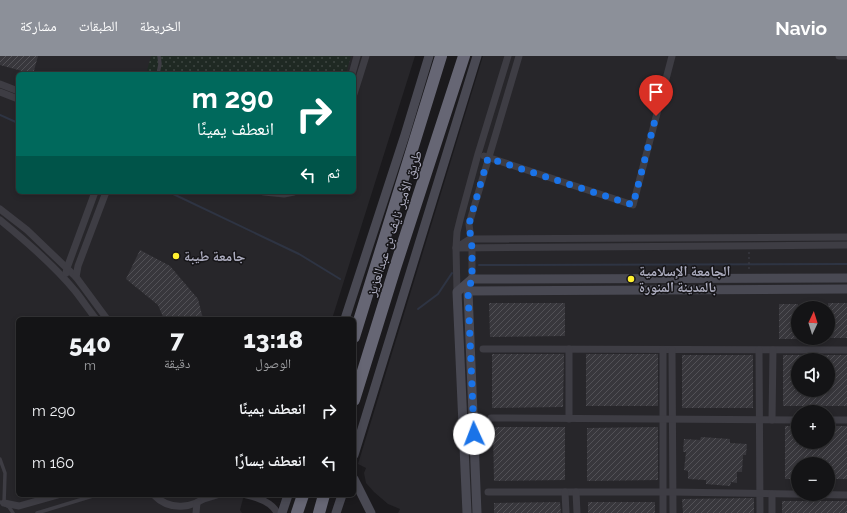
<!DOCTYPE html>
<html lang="ar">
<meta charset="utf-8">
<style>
body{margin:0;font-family:Raleway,"Noto Naskh Arabic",sans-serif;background:#212123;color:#f1f3f6;direction:rtl;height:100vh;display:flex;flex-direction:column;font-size:15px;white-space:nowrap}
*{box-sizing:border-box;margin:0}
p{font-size:13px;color:#9d9ea1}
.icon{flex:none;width:22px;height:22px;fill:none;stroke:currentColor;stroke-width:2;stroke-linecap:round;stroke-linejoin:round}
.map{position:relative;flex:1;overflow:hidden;direction:ltr}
.side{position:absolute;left:16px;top:261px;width:340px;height:180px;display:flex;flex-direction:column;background:#141416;border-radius:6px;box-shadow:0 2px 6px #0003,0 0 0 1px #333335;direction:rtl}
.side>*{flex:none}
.hud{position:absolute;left:16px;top:16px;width:340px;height:122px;border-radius:6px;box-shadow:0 2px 6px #0003,0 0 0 1px #333335;direction:rtl;background:#00695c;color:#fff;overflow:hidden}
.needle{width:26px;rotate:4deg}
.buttons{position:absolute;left:791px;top:245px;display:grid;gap:8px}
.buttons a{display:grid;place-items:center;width:44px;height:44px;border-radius:50%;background:#141416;box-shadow:0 2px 6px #0003,0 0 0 1px #333335;font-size:20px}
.pin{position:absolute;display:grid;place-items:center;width:34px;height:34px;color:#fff;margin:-41px -17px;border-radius:50% 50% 50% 0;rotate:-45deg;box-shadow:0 0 4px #0007}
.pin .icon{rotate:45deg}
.me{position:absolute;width:44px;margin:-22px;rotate:358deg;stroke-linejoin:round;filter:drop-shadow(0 0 3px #0008)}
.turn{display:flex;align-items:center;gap:14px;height:84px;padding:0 16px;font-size:18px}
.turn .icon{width:52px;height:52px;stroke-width:2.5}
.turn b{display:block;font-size:28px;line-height:34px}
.then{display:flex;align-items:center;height:38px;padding:0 16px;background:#0003;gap:8px;font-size:15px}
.eta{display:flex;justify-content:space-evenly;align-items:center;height:68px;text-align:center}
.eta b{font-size:24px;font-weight:800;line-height:28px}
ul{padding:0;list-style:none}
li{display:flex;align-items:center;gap:12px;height:52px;padding:0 16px}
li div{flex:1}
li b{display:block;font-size:15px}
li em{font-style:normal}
header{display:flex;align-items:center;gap:24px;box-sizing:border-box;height:56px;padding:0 20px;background:#8c9099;color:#fff}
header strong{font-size:19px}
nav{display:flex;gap:22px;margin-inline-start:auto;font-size:14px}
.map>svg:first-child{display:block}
.built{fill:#27262a;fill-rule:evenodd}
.grass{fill:url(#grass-dots)}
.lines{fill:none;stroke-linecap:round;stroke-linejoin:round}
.stream{stroke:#2e3443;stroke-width:2}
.building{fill:url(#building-hatch);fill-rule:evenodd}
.path{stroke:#41414a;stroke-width:1;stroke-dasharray:2 3;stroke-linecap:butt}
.lane{stroke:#3e3d44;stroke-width:3.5}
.street{stroke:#3e3d44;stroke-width:7}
.secondary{stroke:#494953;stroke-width:9}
.highway{stroke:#666674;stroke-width:12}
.route{stroke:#1a73e8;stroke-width:7;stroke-dasharray:0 12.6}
.poi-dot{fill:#fff030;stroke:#161518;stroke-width:1.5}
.labels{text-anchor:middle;stroke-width:3;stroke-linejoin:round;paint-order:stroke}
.street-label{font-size:14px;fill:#acacbe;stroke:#161518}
.poi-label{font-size:14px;font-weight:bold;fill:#acacbe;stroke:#161518;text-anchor:start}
</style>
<header>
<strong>Navio</strong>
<nav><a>الخريطة</a><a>الطبقات</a><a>مشاركة</a></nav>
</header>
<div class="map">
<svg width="847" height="457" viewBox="0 0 847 457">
<defs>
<pattern id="grass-dots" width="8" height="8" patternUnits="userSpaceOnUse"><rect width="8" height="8" fill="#1f2923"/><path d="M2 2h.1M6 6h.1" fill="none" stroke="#3d4541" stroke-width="1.8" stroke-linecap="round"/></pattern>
<pattern id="building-hatch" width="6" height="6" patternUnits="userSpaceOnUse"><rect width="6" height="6" fill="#38373c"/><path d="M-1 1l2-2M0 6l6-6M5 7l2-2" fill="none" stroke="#525156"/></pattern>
</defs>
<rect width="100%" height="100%" fill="#1b1a1d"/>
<!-- built -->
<g class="built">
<path d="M0 0H415L332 263H18V439H244L240 454 242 457H0ZM18 18H354V136H18Z"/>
<path d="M483 0H847V457H398L400 453 388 448 374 436 366 427 364 417 366 412 358 408ZM798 252H828V282H798ZM798 304H828V334H798ZM798 356H828V386H798ZM798 408H828V438H798Z"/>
</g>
<!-- grass -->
<polygon class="grass" points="151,0 351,0 346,18 146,18"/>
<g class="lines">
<!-- stream -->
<g class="stream">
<polyline points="0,59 18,67"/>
<polyline points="169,136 299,198 340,223"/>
<polyline points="479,209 847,208"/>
<polyline points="418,253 438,238 452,217"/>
</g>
</g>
<!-- building -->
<g class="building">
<polygon points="0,0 38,0 33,18 0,9"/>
<polygon points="140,194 170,210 198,243 203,263 164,263 158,249 126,223"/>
<polygon points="489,247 565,247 565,280 490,281"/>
<rect x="828" y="247" width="19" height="35"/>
<rect x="779" y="248" width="19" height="35"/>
<polygon points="492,298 564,298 563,351 492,352"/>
<rect x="586" y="298" width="72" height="52"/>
<rect x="682" y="299" width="71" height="53"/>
<path d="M783 299H847V350H783ZM798 304H828V334H798Z"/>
<polygon points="785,370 798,370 798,386 828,386 828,370 847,370 847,423 828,423 828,408 798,408 798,423 785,423"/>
<polygon points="493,371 565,371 565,424 494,425"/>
<polygon points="658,371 658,424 587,425 587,372"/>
<polygon points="701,381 730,383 730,387 747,388 746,399 743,399 742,416 737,416 737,427 731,426 730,430 706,428 706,424 688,423 688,415 684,414 686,396 683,396 684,383 700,384"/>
<polygon points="754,442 754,457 683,457 682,443"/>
<rect x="782" y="445" width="65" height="12"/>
<polygon points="560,446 561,457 494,457 494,447"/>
<rect x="588" y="446" width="67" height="11"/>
</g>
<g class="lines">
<!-- path -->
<polyline class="path" points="749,196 749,215"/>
<!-- lane -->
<g class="lane">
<polyline points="158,18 160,8 159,0"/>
<polyline points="0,403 5,417 4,447"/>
<polyline points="0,446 9,451 13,457"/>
<polyline points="37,457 96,439"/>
</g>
<!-- street -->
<g class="street">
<polyline points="839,0 847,0"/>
<polyline points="352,18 357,0"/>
<polyline points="0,28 18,35"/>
<polyline points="0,36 18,43"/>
<polyline points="354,38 366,0"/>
<polyline points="484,100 633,149 672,0"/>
<polyline points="264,136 284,138 294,136"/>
<polyline points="0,153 27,174 76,221 107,263"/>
<path d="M0 164C27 186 54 209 76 236 83 245 89 254 96 263"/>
<polyline points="847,181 470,183 456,192 847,189"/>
<polyline points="66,217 67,212 95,136"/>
<polyline points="76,221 78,210 106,136"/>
<polyline points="470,228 472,223 472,192 469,168 519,0"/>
<polyline points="459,236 457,236 456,192 457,176 461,160 478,98 508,0"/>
<polyline points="483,293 847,294"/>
<polyline points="569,293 569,363"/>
<polyline points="663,294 663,457"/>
<polyline points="672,294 673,457"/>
<polyline points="759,294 760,457"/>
<polyline points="491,362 798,364"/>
<polyline points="772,364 773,294"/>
<polyline points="828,364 847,364"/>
<polyline points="488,436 673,436 847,439"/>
<polyline points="565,436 566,457"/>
<polyline points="576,436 577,457"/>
<path d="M154 439C169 455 193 453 208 439"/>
<path d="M247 439C257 441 273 447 277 457"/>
<polyline points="204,443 217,439"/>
<polyline points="4,447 19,450 58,439"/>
<polyline points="196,457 197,447"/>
<polyline points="772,457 772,438"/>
</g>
<!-- secondary -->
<g class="secondary">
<polyline points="345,263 405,79 429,0"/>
<polyline points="354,399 477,0"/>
<polyline points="354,423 371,457"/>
<polyline points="282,457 288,439"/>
<polyline points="336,457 342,439"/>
<polyline points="467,457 457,236 472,223 847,222"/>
<polyline points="477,457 468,235 847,233"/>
</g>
<!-- highway -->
<g class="highway">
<polyline points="354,281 441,0"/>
<polyline points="354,344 395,212 464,0"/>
<polyline points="297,457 303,439"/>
<polyline points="319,457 324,439"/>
</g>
</g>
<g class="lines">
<!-- route -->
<polyline class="route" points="474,378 468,235 472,223 472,192 469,168 488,102 633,149 656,60"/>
</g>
<!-- markers -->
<g class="poi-dot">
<circle cx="176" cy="200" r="4"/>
<circle cx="631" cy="223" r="4"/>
</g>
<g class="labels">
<!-- street labels -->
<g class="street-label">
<text transform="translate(394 167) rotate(-72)" y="5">طريق الأمير نايف بن عبدالعزيز</text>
</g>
<!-- poi labels -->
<g class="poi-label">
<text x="184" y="205">جامعة طيبة</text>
<text x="639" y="220">الجامعة الإسلامية<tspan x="639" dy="16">بالمدينة المنورة</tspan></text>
</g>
</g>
</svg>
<div class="buttons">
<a><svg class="needle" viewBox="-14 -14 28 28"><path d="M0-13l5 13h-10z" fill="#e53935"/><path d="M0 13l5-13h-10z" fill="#9d9ea1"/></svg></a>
<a><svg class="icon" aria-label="sound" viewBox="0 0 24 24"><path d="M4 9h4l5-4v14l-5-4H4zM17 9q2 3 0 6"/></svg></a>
<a>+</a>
<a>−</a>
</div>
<div class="pin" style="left:656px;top:60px;background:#d93025"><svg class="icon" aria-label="arrive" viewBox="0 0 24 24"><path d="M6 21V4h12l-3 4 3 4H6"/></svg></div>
<svg class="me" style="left:474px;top:378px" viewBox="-20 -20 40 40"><circle r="19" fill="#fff"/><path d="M0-13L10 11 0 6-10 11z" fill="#1a73e8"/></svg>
<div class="hud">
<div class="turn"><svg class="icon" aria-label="right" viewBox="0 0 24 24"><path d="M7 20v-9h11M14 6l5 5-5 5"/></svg><div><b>290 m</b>انعطف يمينًا</div></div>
<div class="then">ثم<svg class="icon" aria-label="left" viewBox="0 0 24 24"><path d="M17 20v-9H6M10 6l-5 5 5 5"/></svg></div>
</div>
<section class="side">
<div class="eta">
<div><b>13:18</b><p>الوصول</p></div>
<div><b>7</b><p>دقيقة</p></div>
<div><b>540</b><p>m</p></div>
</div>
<ul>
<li><svg class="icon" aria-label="right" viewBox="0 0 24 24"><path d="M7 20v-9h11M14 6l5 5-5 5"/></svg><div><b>انعطف يمينًا</b></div><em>290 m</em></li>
<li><svg class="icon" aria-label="left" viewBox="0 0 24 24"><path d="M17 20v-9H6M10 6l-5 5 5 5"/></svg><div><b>انعطف يسارًا</b></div><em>160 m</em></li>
</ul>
</section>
</div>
